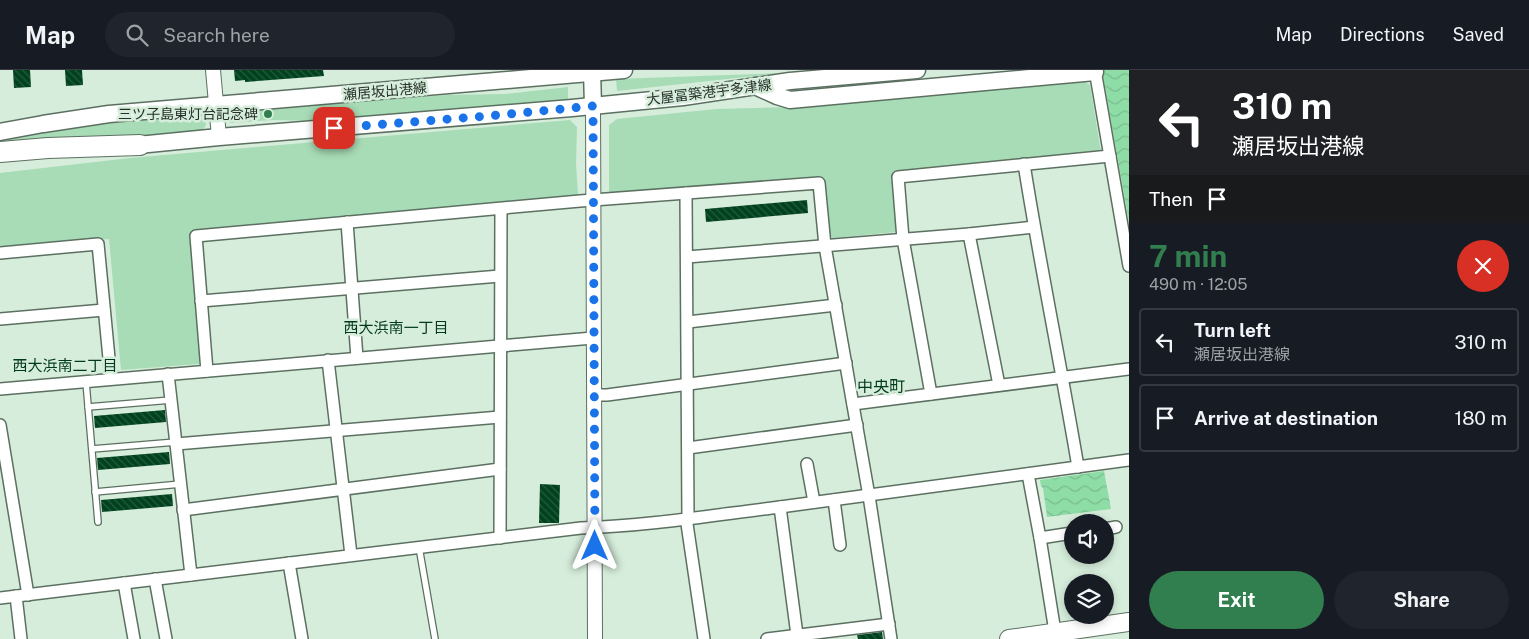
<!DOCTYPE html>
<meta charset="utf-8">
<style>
body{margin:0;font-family:"Public Sans","Noto Sans JP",sans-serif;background:#20242c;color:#f1f3f6;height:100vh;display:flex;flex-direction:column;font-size:19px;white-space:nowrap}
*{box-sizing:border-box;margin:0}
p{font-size:16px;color:#9ea1a6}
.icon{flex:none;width:28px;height:28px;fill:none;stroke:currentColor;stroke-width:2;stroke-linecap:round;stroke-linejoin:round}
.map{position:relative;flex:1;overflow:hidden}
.details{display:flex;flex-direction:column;background:#171b24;width:400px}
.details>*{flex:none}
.top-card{background:#202124;color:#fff;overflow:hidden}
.tools{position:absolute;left:1064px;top:444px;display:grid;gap:10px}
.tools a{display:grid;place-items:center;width:50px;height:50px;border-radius:50%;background:#171b24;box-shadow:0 2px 8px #0003;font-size:25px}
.pin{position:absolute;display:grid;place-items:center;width:42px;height:42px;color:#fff;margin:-21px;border-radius:10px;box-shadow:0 2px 8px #0006}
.me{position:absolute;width:55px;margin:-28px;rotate:0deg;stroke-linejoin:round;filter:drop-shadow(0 0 4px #0008)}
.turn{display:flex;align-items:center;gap:18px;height:105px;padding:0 20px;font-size:22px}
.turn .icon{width:65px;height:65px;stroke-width:2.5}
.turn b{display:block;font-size:35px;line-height:42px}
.then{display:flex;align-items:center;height:48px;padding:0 20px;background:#0003;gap:10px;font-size:19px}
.round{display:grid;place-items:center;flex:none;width:52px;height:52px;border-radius:26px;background:#20242c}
.summary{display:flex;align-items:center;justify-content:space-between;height:85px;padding:0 20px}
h1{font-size:30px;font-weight:700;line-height:38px;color:#317e4e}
.action{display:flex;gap:10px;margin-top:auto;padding:10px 20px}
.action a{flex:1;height:58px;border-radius:30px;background:#317e4e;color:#fff;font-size:20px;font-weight:700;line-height:58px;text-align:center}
.action a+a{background:#20242c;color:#f1f3f6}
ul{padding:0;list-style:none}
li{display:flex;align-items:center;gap:15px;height:68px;margin:0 10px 8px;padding:0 10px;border:2px solid #363941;border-radius:5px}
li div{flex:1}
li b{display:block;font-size:19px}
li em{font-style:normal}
header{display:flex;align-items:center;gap:30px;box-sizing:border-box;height:70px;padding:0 25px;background:#171b24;border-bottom:1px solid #363941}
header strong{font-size:24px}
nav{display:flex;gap:28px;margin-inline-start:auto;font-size:18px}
.search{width:350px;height:45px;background:#20242c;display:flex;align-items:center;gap:12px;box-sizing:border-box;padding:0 18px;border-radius:28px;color:#9ea1a6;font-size:19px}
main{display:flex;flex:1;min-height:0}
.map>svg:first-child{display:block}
.green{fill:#a8dcb6}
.water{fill:url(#water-waves)}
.building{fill:url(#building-back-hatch)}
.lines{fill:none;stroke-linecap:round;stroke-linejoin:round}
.service-casing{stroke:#5c7061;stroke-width:8}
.minor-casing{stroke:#5c7061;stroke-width:14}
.tertiary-casing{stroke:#5c7061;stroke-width:16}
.secondary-casing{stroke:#5c7061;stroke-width:19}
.primary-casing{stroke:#5c7061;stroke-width:20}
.motorway-casing{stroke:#5c7061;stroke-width:22}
.service{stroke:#fff;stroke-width:5.5}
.minor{stroke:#fff;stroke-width:11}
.tertiary{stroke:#fff;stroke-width:14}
.secondary{stroke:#fff;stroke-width:16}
.primary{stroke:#fff;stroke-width:18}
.motorway{stroke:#fff;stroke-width:20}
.route{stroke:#1a73e8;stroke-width:9;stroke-dasharray:0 16.2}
.poi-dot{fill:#317e4e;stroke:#d6eddb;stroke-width:2}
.labels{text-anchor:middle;stroke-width:5;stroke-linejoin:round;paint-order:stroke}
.street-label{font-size:14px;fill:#262f28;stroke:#d6eddb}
.poi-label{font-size:14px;fill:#262f28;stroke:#d6eddb;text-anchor:end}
.neighbourhood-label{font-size:15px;fill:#003a1a;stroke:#d6eddb}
.quarter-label{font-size:16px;fill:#003a1a;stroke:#d6eddb}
</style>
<header>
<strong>Map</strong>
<div class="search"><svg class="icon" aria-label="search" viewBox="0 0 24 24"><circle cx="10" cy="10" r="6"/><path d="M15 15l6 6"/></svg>Search here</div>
<nav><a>Map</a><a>Directions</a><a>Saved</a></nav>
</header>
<main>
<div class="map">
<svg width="1129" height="569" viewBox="0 0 1129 569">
<defs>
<pattern id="water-waves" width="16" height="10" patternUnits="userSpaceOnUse" patternTransform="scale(1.25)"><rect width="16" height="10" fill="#8edca6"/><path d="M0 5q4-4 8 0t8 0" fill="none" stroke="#7abd8f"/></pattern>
<pattern id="building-back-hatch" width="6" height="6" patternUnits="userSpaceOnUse" patternTransform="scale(1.25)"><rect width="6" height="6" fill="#00421e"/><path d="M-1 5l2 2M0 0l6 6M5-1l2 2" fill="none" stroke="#265b3e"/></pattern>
</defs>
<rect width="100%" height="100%" fill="#d6eddb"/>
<!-- green -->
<g class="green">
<polygon points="782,3 617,21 616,9"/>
<polygon points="1085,12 1090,15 1101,82 893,101 898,159 896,162 833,168 829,165 823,108 612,125 609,122 609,55 617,49 716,39 793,37"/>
<polygon points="568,17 568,30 316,51 273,50 231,53 229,52 226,47 227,44 230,42 446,25 505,24"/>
<polygon points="200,45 207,48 206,55 203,60 96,70 0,72 0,70 99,54"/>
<polygon points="570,50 577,57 576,93 578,125 575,128 191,161 201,290 199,294 121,300 109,169 0,177 0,103 130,88"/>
</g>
<!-- water -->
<g class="water">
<polygon points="1102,0 1129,0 1129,153"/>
<polygon points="1104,401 1111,439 1047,447 1043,418 1041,416 1040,410"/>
</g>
<!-- building -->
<g class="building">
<polygon points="13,0 30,0 31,17 14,18"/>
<polygon points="65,0 82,0 83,15 66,16"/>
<polygon points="234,0 323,0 324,6 245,12 245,10 235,11"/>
<polygon points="807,130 808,143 706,152 705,139"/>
<polygon points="165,340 166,352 95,358 94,346"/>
<polygon points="169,382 170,394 98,400 97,388"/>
<polygon points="540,414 560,415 559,453 539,453"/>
<polygon points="172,424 173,436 102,442 101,430"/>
<polygon points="882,562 883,569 858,569 857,565"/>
</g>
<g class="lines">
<defs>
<g id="service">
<polyline points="86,312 98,452"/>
<polyline points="88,337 171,330"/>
<polyline points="92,379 176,372"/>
<polyline points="95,422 181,414"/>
<polyline points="419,477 435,569"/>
</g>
<g id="minor">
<polyline points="1095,0 1129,196"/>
<path d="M1024 94C1040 195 1061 296 1078 397"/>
<polyline points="686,123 688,449 687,454 704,569"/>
<polyline points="347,152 357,288"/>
<polyline points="969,164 999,315"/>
<polyline points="0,183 98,174 111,309"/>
<polyline points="687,187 969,164 1034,157"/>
<polyline points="201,231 500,206"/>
<polyline points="0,249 104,240"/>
<polyline points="688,252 836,235"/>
<polyline points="328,290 351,485"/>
<polyline points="207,301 196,166 580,131 819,113 825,176 869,426 891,569"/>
<polyline points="168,304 191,505"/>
<polyline points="0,319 593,268"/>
<polyline points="931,324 903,169 898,107 1110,86"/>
<polyline points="594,325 607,325 846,293"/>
<polyline points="853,334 1129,299"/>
<polyline points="0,355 28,525"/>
<polyline points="176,374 500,347"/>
<polyline points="688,378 857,355"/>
<polyline points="807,394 814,432"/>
<polyline points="1028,404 1040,468 1056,568"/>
<polyline points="834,430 840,475"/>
<polyline points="780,437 797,565"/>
<polyline points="183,440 500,399"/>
<polyline points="1105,459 1116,457"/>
<polyline points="500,468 501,139"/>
<polyline points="1040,468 1072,463"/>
<polyline points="289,493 302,569"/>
<polyline points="155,509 166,569"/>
<polyline points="124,513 134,569"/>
<polyline points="16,526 21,569"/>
<path d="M0 528 581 458C648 456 714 445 780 437 897 422 1013 405 1129 390"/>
<polyline points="767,569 889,554"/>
</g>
<g id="tertiary">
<polyline points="213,0 219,67"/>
<polyline points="593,36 595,569"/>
</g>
<g id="secondary">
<polyline points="592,0 593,36"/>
<polyline points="755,16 777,26 790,30 1095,2"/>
<polyline points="0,62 43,54 109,44 624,0"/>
<polyline points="128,76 219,67 572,38 683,27 790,11 917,0"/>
</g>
<polyline id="primary" points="1009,569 1129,552"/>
<polyline id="motorway" points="0,82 48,78 140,75"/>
</defs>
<!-- service casing -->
<use href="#service" class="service-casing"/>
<!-- minor casing -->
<use href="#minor" class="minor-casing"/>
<!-- tertiary casing -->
<use href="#tertiary" class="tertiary-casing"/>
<!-- secondary casing -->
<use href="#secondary" class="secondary-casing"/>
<!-- primary casing -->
<use href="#primary" class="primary-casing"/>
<!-- motorway casing -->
<use href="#motorway" class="motorway-casing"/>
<!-- service -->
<use href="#service" class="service"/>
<!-- minor -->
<use href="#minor" class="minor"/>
<!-- tertiary -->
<use href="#tertiary" class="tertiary"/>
<!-- secondary -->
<use href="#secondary" class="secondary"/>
<!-- primary -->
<use href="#primary" class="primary"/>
<!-- motorway -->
<use href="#motorway" class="motorway"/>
</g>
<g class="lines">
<!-- route -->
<polyline class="route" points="334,58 488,46 593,36 595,476"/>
</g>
<!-- markers -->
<circle class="poi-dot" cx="268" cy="44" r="5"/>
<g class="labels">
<!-- street labels -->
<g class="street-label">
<text transform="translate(385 21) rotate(-5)" y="5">瀬居坂出港線</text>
<text transform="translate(709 22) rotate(-7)" y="5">大屋冨築港宇多津線</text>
</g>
<!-- poi labels -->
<g class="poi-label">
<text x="258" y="49">三ツ子島東灯台記念碑</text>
</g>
<!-- neighbourhood labels -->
<g class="neighbourhood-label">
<text x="396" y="263">西大浜南一丁目</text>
<text x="65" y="301">西大浜南二丁目</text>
</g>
<!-- quarter labels -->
<g class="quarter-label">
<text x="881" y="322">中央町</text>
</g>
</g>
</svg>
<div class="tools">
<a><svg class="icon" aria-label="sound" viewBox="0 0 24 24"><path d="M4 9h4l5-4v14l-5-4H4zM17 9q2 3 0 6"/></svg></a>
<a><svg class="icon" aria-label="layers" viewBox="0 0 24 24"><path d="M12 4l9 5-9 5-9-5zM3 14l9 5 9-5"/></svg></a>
</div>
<div class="pin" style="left:334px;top:58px;background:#d93025"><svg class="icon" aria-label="arrive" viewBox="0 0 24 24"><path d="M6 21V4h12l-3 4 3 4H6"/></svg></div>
<svg class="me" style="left:595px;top:476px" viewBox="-20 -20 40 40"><path d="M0-17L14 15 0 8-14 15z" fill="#1a73e8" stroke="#fff" stroke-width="4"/></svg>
</div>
<section class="details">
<div class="top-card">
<div class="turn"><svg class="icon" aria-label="left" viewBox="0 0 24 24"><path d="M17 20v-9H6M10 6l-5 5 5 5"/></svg><div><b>310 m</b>瀬居坂出港線</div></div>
<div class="then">Then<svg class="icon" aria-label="arrive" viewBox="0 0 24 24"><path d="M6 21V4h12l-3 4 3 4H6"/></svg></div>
</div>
<div class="summary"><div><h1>7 min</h1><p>490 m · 12:05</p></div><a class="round" style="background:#d93025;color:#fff"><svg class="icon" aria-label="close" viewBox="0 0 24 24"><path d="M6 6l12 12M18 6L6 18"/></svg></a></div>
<ul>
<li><svg class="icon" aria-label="left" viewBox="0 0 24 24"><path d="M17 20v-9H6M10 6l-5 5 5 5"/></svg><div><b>Turn left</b><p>瀬居坂出港線</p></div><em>310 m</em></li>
<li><svg class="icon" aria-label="arrive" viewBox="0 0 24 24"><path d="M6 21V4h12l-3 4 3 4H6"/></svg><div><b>Arrive at destination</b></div><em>180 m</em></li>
</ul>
<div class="action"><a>Exit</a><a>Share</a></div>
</section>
</main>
